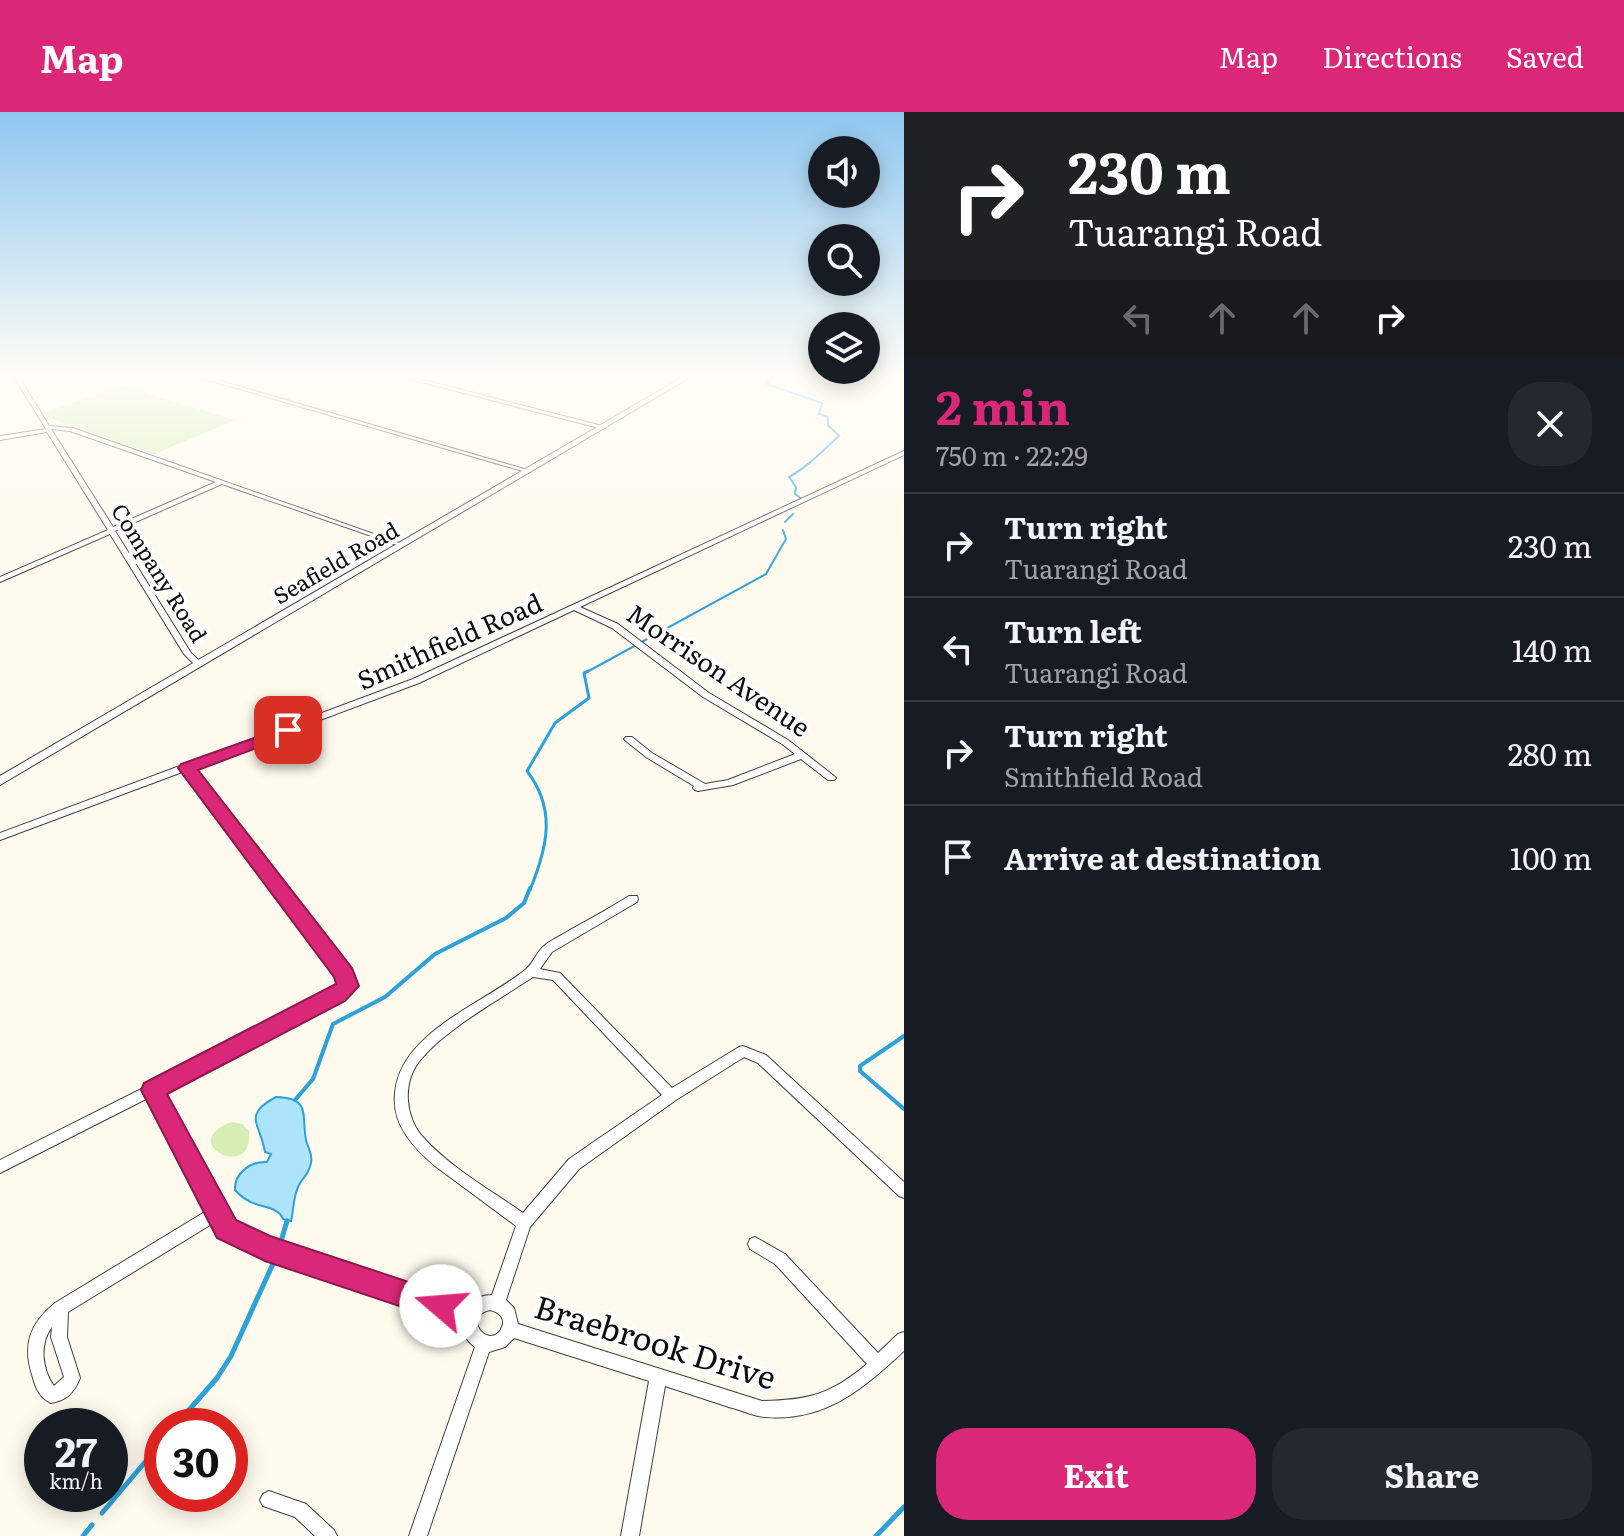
<!DOCTYPE html>
<meta charset="utf-8">
<style>
body{margin:0;font-family:Literata,serif;background:#242831;color:#f1f3f6;height:100vh;display:flex;flex-direction:column;font-size:30px;white-space:nowrap}
*{box-sizing:border-box;margin:0}
p{font-size:26px;color:#9ea1a6}
.icon{flex:none;width:44px;height:44px;fill:none;stroke:currentColor;stroke-width:2;stroke-linecap:round;stroke-linejoin:round}
.map{position:relative;flex:1;overflow:hidden}
.details{display:flex;flex-direction:column;background:#171b24;width:720px}
.details>*{flex:none}
.hud{background:#202124;color:#fff;overflow:hidden}
.fabs{position:absolute;left:808px;top:24px;display:grid;gap:16px}
.fabs a{display:grid;place-items:center;width:72px;height:72px;border-radius:50%;background:#171b24;box-shadow:0 4px 20px #0003;font-size:40px}
.speed{position:absolute;left:24px;top:1296px;display:flex;gap:16px;font-size:40px;font-weight:700;text-align:center}
.speed>*{display:grid;place-content:center;width:104px;height:104px;border-radius:50%;background:#171b24;box-shadow:0 4px 20px #0003;line-height:1}
.speed small{font-size:20px;font-weight:400}
.speed .limit{border:12px solid #d22;background:#fff;color:#111}
.pin{position:absolute;display:grid;place-items:center;width:68px;height:68px;color:#fff;margin:-34px;border-radius:16px;box-shadow:0 4px 12px #0006}
.me{position:absolute;width:88px;margin:-44px;rotate:288deg;stroke-linejoin:round;filter:drop-shadow(0 0 6px #0008)}
.turn{display:flex;align-items:center;gap:28px;height:168px;padding:0 32px;font-size:36px}
.turn .icon{width:104px;height:104px;stroke-width:2.5}
.turn b{display:block;font-size:56px;line-height:68px}
.lanes{display:flex;align-items:center;height:76px;padding:0 32px;background:#0003;justify-content:center;gap:40px;direction:ltr}
.lanes .off{opacity:.35}
.round{display:grid;place-items:center;flex:none;width:84px;height:84px;border-radius:32px;background:#242831}
.overview{display:flex;align-items:center;justify-content:space-between;height:136px;padding:0 32px}
h1{font-size:48px;font-weight:700;line-height:60px;color:#db2777}
.cta{display:flex;gap:16px;margin-top:auto;padding:16px 32px}
.cta a{flex:1;height:92px;border-radius:32px;background:#db2777;color:#fff;font-size:32px;font-weight:700;line-height:92px;text-align:center}
.cta a+a{background:#242831;color:#f1f3f6}
ul{padding:0;list-style:none}
li{display:flex;align-items:center;gap:24px;height:104px;padding:0 32px;border-top:2px solid #363941}
li div{flex:1}
li b{display:block;font-size:30px}
li em{font-style:normal}
header{display:flex;align-items:center;gap:48px;box-sizing:border-box;height:112px;padding:0 40px;background:#db2777;color:#fff}
header strong{font-size:38px}
nav{display:flex;gap:44px;margin-inline-start:auto;font-size:28px}
main{display:flex;flex:1;min-height:0}
.map>svg:first-child{display:block}
.green{fill:#d6eeb3}
.water{fill:#ade4fc;stroke:#2da2da;stroke-width:2}
.lines{fill:none;stroke-linecap:round;stroke-linejoin:round}
.stream-far3{stroke:#2da2da;stroke-width:2}
.stream-far2{stroke:#2da2da;stroke-width:3}
.stream-far1{stroke:#2da2da;stroke-width:4}
.stream{stroke:#2da2da;stroke-width:5}
.minor-casing{stroke:#404040;stroke-width:2}
.tertiary-casing{stroke:#404040;stroke-width:2}
.minor{fill:#fff;fill-rule:evenodd}
.tertiary{fill:#fff;fill-rule:evenodd}
.route{fill:#db2777;stroke:#8e194d;stroke-width:2}
.labels{text-anchor:middle;stroke-width:8;stroke-linejoin:round;paint-order:stroke}
.far-street-label{font-size:22px;fill:#0d0d0d;stroke:#fff}
.street-label{font-size:26px;fill:#0d0d0d;stroke:#fff}
.near-street-label{font-size:32px;fill:#0d0d0d;stroke:#fff}
</style>
<header>
<strong>Map</strong>
<nav><a>Map</a><a>Directions</a><a>Saved</a></nav>
</header>
<main>
<div class="map">
<svg width="904" height="1424" viewBox="0 0 904 1424">
<rect width="100%" height="100%" fill="#fffaee"/>
<!-- green -->
<g class="green">
<polygon points="124,274 235,308 154,342 49,306 46,300"/>
<path d="M232 1010 242 1012 249 1019C255 1071 174 1031 232 1010Z"/>
</g>
<!-- water -->
<path class="water" d="M276 985C312 986 301 1003 306 1028 308 1037 313 1041 311 1051 309 1062 303 1065 299 1073 293 1084 294 1097 291 1109L283 1107C276 1090 254 1100 235 1078 234 1062 250 1049 267 1050L271 1042 265 1040C260 1011 242 1003 276 985Z"/>
<g class="lines">
<!-- stream-far3 -->
<g class="stream-far3">
<polyline points="768,270 773,263"/>
<path d="M767 272 822 291 819 302 828 305V313L839 324C822 339 809 354 789 365L796 375 795 382 802 387"/>
<polyline points="785,410 793,402"/>
<polyline points="585,561 766,462 786,427 783,418"/>
</g>
<!-- stream-far2 -->
<path class="stream-far2" d="M530 778C547 736 557 698 527 659L555 611 589 586 584 561 588 559"/>
<!-- stream-far1 -->
<g class="stream-far1">
<polyline points="904,924 860,954 860,959 904,997"/>
<polyline points="295,988 313,967 333,912 385,885 435,842 506,806 524,791 530,776"/>
</g>
<!-- stream -->
<g class="stream">
<polyline points="279,1136 287,1109"/>
<polyline points="175,1314 217,1266 231,1244 277,1143"/>
<polyline points="102,1401 162,1330"/>
<polyline points="83,1424 92,1413"/>
<polyline points="876,1424 904,1395"/>
</g>
<defs>
<g id="minor">
<path d="M13 263H18L49 314 73 316 405 433 400 434 222 372 115 419 191 541 203 552 199 554H196L184 542 110 422 0 470V465L108 418 47 320 0 328V324L46 317ZM51 317 70 319 216 370 113 415Z"/>
<polygon points="191,263 200,263 531,359 526,360"/>
<polygon points="394,263 404,263 606,315 603,317"/>
<path d="M904 339V343L580 495 618 512 709 581 788 628 834 664 836 666 834 668H828L801 647 733 673 698 679 695 678 693 676 694 674 646 645 626 629 624 627 626 625H632L652 641 705 672 728 668 795 642 782 632 703 585 612 516 574 498 419 571 192 656 348 859 354 874 342 886 161 980 231 1112 267 1129 467 1195C473 1187 482 1183 492 1183L516 1114 435 1054C413 1035 392 1013 395 982 399 921 483 892 525 858 533 852 536 841 544 834 551 828 562 823 570 818 590 807 610 796 629 784H637L638 787 637 790 552 840 540 857 560 861 672 976 739 935 743 934 766 943 904 1070V1086L899 1084 758 951 744 945 676 988 579 1057 530 1115 506 1188 514 1196 518 1212 762 1289C809 1288 830 1283 867 1252L775 1152 750 1137 748 1132 750 1127 755 1125 785 1142 878 1241 898 1222 904 1220V1239C863 1277 825 1310 765 1305 753 1304 741 1298 729 1295 708 1288 686 1281 665 1274L639 1424H621L649 1269 514 1226 505 1235 489 1240 427 1424H409L475 1235C466 1229 462 1219 462 1209L265 1143 221 1122 215 1110 68 1200 67 1225 80 1266C74 1281 67 1288 51 1291 40 1286 36 1277 33 1266 22 1234 29 1212 55 1191L208 1098 150 985 0 1061V1048L334 880 342 873 339 864 185 659 0 728V721L413 567ZM533 865 553 868 662 983 569 1047 523 1101C489 1077 449 1055 421 1023 406 1004 403 975 416 954 437 922 500 887 533 865ZM490 1198C499 1200 507 1207 501 1217 490 1238 460 1205 490 1198ZM52 1215 51 1225 64 1265 54 1274C42 1257 39 1232 52 1215Z"/>
<polygon points="269,1379 306,1392 334,1418 337,1424 315,1424 295,1405 263,1394 260,1388 263,1382"/>
</g>
<polygon id="tertiary" points="686,263 694,263 0,673 0,664"/>
</defs>
<!-- minor casing -->
<use href="#minor" class="minor-casing"/>
<!-- tertiary casing -->
<use href="#tertiary" class="tertiary-casing"/>
<!-- minor -->
<use href="#minor" class="minor"/>
<!-- tertiary -->
<use href="#tertiary" class="tertiary"/>
</g>
<!-- sky -->
<linearGradient id="sky" x2="0" y2="1"><stop stop-color="#90c7f0"/><stop offset="0.57" stop-color="#fffdf7"/><stop offset="1" stop-color="#fffdf7" stop-opacity="0"/></linearGradient>
<rect width="904" height="463" fill="url(#sky)"/>
<!-- route -->
<polygon class="route" points="288,614 296,618 294,622 198,658 352,856 359,874 345,889 167,982 236,1108 270,1124 451,1184 455,1194 451,1204 441,1208 265,1149 217,1126 141,978 144,971 336,872 334,865 178,656 181,652"/>
<g class="labels">
<!-- far-street labels -->
<g class="far-street-label">
<text transform="translate(336 451) rotate(-30)" y="8">Seafield Road</text>
<text transform="translate(159 461) rotate(58)" y="8">Company Road</text>
</g>
<!-- street labels -->
<g class="street-label">
<text transform="translate(450 530) rotate(-24)" y="9">Smithfield Road</text>
<text transform="translate(718 559) rotate(34)" y="9">Morrison Avenue</text>
</g>
<!-- near-street labels -->
<g class="near-street-label">
<text transform="translate(655 1231) rotate(17)" y="11">Braebrook Drive</text>
</g>
</g>
</svg>
<div class="fabs">
<a><svg class="icon" aria-label="sound" viewBox="0 0 24 24"><path d="M4 9h4l5-4v14l-5-4H4zM17 9q2 3 0 6"/></svg></a>
<a><svg class="icon" aria-label="search" viewBox="0 0 24 24"><circle cx="10" cy="10" r="6"/><path d="M15 15l6 6"/></svg></a>
<a><svg class="icon" aria-label="layers" viewBox="0 0 24 24"><path d="M12 4l9 5-9 5-9-5zM3 14l9 5 9-5"/></svg></a>
</div>
<div class="speed"><div>27<small>km/h</small></div><div class="limit">30</div></div>
<div class="pin" style="left:288px;top:618px;background:#d93025"><svg class="icon" aria-label="arrive" viewBox="0 0 24 24"><path d="M6 21V4h12l-3 4 3 4H6"/></svg></div>
<svg class="me" style="left:441px;top:1194px" viewBox="-20 -20 40 40"><circle r="19" fill="#fff"/><path d="M0-13L10 11 0 6-10 11z" fill="#db2777"/></svg>
</div>
<section class="details">
<div class="hud">
<div class="turn"><svg class="icon" aria-label="right" viewBox="0 0 24 24"><path d="M7 20v-9h11M14 6l5 5-5 5"/></svg><div><b>230 m</b>Tuarangi Road</div></div>
<div class="lanes"><svg class="icon off" aria-label="left" viewBox="0 0 24 24"><path d="M17 20v-9H6M10 6l-5 5 5 5"/></svg><svg class="icon off" aria-label="ahead" viewBox="0 0 24 24"><path d="M12 20V5M6 11l6-6 6 6"/></svg><svg class="icon off" aria-label="ahead" viewBox="0 0 24 24"><path d="M12 20V5M6 11l6-6 6 6"/></svg><svg class="icon" aria-label="right" viewBox="0 0 24 24"><path d="M7 20v-9h11M14 6l5 5-5 5"/></svg></div>
</div>
<div class="overview"><div><h1>2 min</h1><p>750 m · 22:29</p></div><a class="round"><svg class="icon" aria-label="close" viewBox="0 0 24 24"><path d="M6 6l12 12M18 6L6 18"/></svg></a></div>
<ul>
<li><svg class="icon" aria-label="right" viewBox="0 0 24 24"><path d="M7 20v-9h11M14 6l5 5-5 5"/></svg><div><b>Turn right</b><p>Tuarangi Road</p></div><em>230 m</em></li>
<li><svg class="icon" aria-label="left" viewBox="0 0 24 24"><path d="M17 20v-9H6M10 6l-5 5 5 5"/></svg><div><b>Turn left</b><p>Tuarangi Road</p></div><em>140 m</em></li>
<li><svg class="icon" aria-label="right" viewBox="0 0 24 24"><path d="M7 20v-9h11M14 6l5 5-5 5"/></svg><div><b>Turn right</b><p>Smithfield Road</p></div><em>280 m</em></li>
<li><svg class="icon" aria-label="arrive" viewBox="0 0 24 24"><path d="M6 21V4h12l-3 4 3 4H6"/></svg><div><b>Arrive at destination</b></div><em>100 m</em></li>
</ul>
<div class="cta"><a>Exit</a><a>Share</a></div>
</section>
</main>
